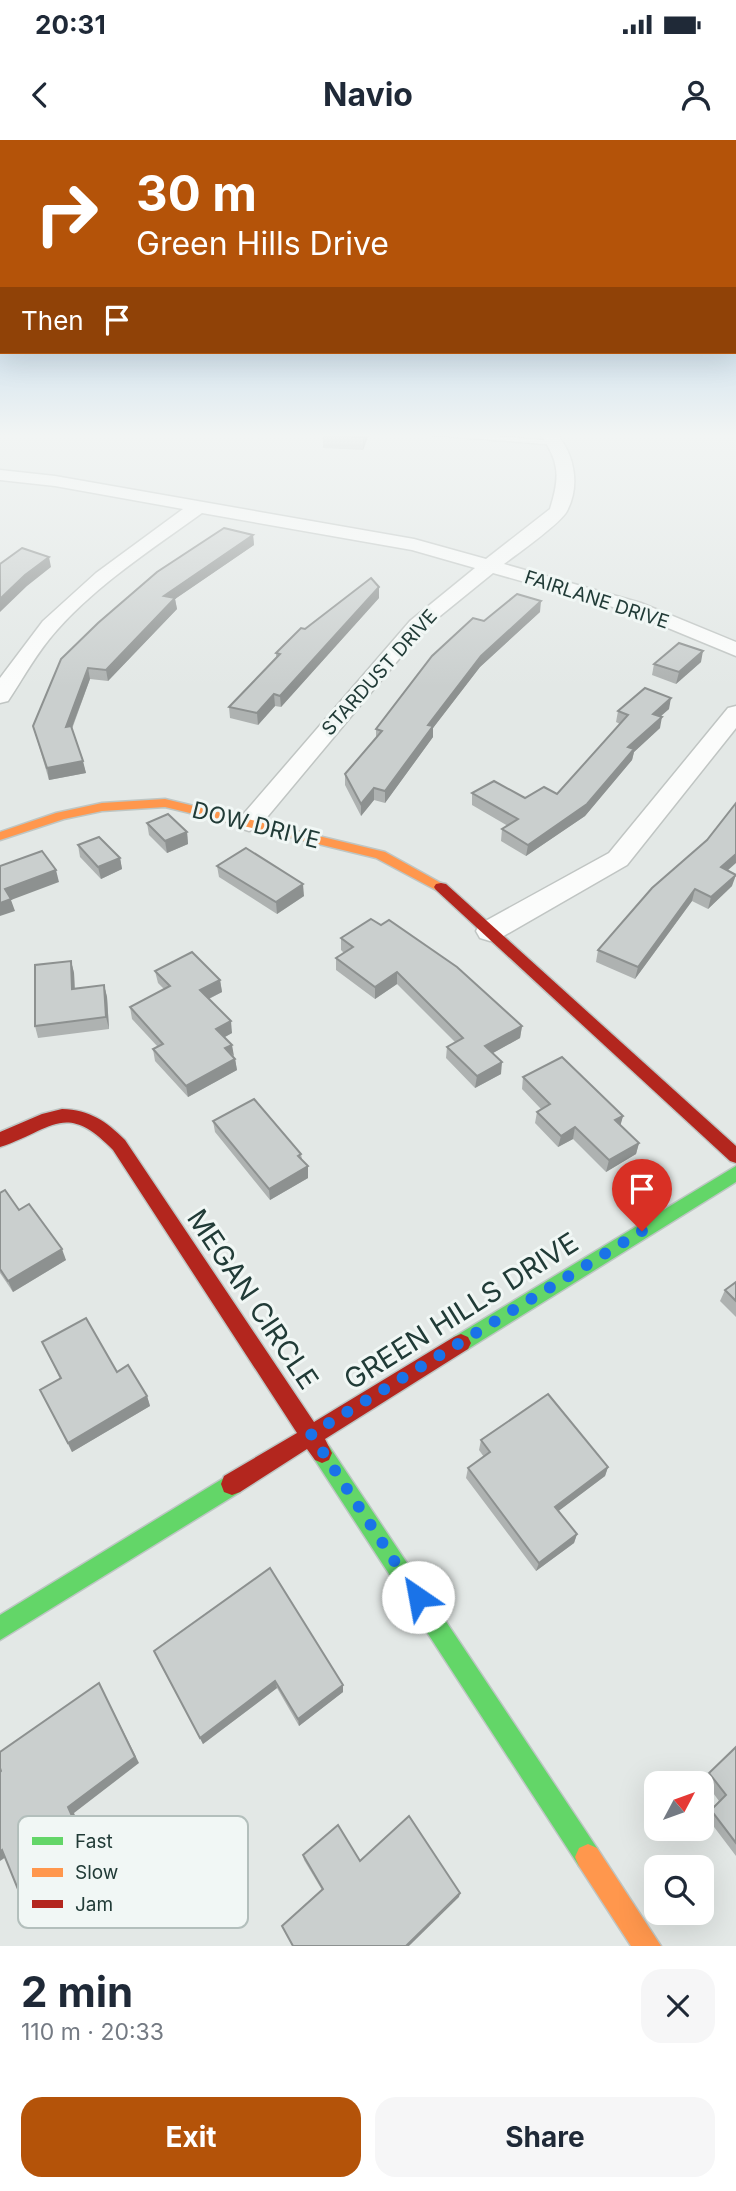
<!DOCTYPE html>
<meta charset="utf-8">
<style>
body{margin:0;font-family:Inter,sans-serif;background:#f6f6f7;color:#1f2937;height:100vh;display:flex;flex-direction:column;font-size:26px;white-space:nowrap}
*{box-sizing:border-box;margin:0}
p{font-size:23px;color:#747a83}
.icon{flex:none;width:38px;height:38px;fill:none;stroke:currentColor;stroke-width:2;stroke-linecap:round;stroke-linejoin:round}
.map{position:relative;height:1806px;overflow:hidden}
.sheet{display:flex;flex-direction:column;background:#fff;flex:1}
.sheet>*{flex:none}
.top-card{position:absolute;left:0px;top:0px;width:737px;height:214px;box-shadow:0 7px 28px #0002;background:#b45309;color:#fff;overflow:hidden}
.needle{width:46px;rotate:49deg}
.buttons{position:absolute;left:644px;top:1631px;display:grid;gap:14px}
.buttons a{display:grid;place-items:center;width:70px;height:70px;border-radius:14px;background:#fff;box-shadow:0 7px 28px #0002;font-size:35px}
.pin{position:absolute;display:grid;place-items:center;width:60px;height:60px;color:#fff;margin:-72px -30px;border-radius:50% 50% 50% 0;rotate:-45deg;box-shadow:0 0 7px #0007}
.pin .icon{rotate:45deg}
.me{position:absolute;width:77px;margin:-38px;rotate:327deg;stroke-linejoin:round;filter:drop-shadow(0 0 5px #0008)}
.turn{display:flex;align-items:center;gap:24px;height:147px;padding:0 21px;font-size:32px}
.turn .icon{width:91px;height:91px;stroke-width:2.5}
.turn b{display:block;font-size:49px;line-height:60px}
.then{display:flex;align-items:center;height:66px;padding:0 21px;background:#0003;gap:14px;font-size:26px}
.round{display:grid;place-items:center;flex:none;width:74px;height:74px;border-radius:21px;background:#f6f6f7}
.summary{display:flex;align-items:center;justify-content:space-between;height:119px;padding:0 21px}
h1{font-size:42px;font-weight:700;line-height:52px}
.primary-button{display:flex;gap:14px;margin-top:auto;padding:14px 21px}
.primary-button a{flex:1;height:80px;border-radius:21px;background:#b45309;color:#fff;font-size:28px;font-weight:700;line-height:80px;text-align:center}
.primary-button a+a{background:#f6f6f7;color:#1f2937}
.status{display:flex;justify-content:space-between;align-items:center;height:49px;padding:0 35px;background:#fff;direction:ltr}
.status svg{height:19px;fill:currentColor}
header{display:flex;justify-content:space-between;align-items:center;height:91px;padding:0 21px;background:#fff;font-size:32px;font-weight:700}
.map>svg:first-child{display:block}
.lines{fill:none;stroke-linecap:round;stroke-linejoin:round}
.lane-casing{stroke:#c0c5c3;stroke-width:3}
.street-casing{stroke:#c0c5c3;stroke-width:3}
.fast-casing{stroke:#bec6c4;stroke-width:3}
.slow-casing{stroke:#bec6c4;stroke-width:3}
.jam-casing{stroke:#bec6c4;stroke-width:3}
.lane{fill:#fbfcfb;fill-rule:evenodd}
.street{fill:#fbfcfb;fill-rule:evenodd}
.fast{fill:#63d668;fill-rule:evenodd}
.slow{fill:#ff974d;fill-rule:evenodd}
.jam{fill:#b3261e;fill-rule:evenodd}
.wall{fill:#aeb2b1}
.shaded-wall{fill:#8d9190}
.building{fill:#cacfce;stroke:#8d9190;stroke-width:2}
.route{stroke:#1a73e8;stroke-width:12;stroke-dasharray:0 21.6}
.labels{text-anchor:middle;stroke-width:6;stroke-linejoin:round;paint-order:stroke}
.far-street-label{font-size:19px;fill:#213b37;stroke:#f1f7f5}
.street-label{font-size:23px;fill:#213b37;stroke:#f1f7f5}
.near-street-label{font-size:28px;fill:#213b37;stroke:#f1f7f5}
.key{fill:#f1f7f5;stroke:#b3bfbc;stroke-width:2}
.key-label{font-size:19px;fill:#213b37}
</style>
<div class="status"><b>20:31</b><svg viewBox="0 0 49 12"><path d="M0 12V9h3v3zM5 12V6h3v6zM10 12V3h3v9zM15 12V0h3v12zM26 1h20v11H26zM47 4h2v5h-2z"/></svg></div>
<header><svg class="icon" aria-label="back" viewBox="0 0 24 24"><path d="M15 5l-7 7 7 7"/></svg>Navio<svg class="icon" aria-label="person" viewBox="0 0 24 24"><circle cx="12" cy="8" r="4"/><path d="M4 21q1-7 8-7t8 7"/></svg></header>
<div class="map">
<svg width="736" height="1806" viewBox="0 0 736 1806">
<rect width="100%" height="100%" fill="#e3e8e6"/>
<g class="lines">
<defs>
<polygon id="lane" points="421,294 465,294 556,301 560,303 556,305"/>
<g id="street">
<path d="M540 294H557C575 316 580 346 567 371 560 384 517 414 504 424L641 463 736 502V516L627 471 493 433 424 489 258 688 249 691 240 688 236 683 240 678 410 481 475 428 412 410 202 373C152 409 98 444 57 490 37 512 24 537 8 561L0 563V538L43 481 96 433 183 369 55 346 0 340V330L55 336 414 399 486 419 550 369C560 337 560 322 540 294Z"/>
<polygon points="736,566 736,588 627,725 500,798 490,801 480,798 476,791 480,784 609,713 728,568"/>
</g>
<g id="fast">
<polygon points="736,1026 736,1042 468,1209 461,1212 454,1209 451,1203 454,1197"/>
<polygon points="322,1303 329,1306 597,1708 601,1717 597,1726 588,1730 579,1726 315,1320 312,1313 315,1306"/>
<polygon points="232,1333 240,1336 243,1344 240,1352 0,1500 0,1475"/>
</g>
<g id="slow">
<polygon points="165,659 385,712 448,747 446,750 436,750 376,718 165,667 102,671 64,679 0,700 0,692 56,673 102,663"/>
<polygon points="588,1704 597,1708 661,1806 631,1806 579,1726 575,1717 579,1708"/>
</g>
<g id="jam">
<polygon points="441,743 446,744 736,1006 736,1023 730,1021 436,750 434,747 436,744"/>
<path d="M62 969C90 970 106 981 125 1000L314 1282 454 1197 461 1194 468 1197 471 1203 468 1209 325 1299 332 1313 329 1320 322 1323 315 1320 307 1309 240 1352 232 1355 224 1352 221 1344 224 1336 297 1293 113 1010C65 960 52 990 0 1007V992L42 974Z"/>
</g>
</defs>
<!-- lane casing -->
<use href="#lane" class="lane-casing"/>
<!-- street casing -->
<use href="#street" class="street-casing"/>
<!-- fast casing -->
<use href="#fast" class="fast-casing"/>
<!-- slow casing -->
<use href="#slow" class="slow-casing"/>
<!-- jam casing -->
<use href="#jam" class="jam-casing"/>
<!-- lane -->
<use href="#lane" class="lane"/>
<!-- street -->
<use href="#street" class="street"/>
<!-- fast -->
<use href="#fast" class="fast"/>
<!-- slow -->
<use href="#slow" class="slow"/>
<!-- jam -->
<use href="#jam" class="jam"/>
</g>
<!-- wall -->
<g class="wall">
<polygon points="323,294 369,294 363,310 323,308"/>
<polygon points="253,395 254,405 175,459 177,469 108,541 90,539 72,589 86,633 49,640 33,586 61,519"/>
<polygon points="379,458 281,567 275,566 258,585 230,578 229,567 276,517 276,513 305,489"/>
<polygon points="540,472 480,527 433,588 433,597 385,663 374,660 361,676 345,645 345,634 376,598 376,589 484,481"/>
<polygon points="701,522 676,544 652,535 654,524"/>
<polygon points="669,569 660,576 660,588 634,612 632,620 585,676 526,716 501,701 502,689 508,686 472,665 472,653 525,658 557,654 620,584 616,582 618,571"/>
<polygon points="147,683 187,692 188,704 167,713 149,695"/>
<polygon points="707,700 728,730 732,746 708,769 692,761 635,839 596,822 598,810"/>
<polygon points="78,705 120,718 122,729 101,739 80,717"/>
<polygon points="217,726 304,756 277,774 219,737"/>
<polygon points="341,798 522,886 520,898 493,913 501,934 475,948 446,918 447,907 455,902 397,844 375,859 336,830 336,818 344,813 341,810"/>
<polygon points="71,821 74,833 75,849 104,845 107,857 109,889 38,898 35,886"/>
<polygon points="155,831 220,840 222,852 209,859 232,893 224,897 235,919 237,930 188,957 155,921 153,909 158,907 132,879 130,867 164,849 158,843"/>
<polygon points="523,937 623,976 620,985 639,1003 636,1014 606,1032 573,999 558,1007 535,983 537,972 541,969 522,949"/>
<polygon points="213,981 301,1014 302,1019 308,1038 270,1060 215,992"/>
<polygon points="0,1053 19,1070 66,1120 13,1152 0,1133"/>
<polygon points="736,1142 736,1177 720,1161 725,1150"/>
<polygon points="42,1202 117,1232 147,1256 150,1266 72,1312 40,1250 60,1239"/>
<polygon points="481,1300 608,1327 605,1336 558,1371 577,1394 574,1403 536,1431 466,1338 468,1328 484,1317 479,1310"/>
<polygon points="157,1518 343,1545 343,1552 299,1586 277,1548 203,1604"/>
<polygon points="736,1607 736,1716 705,1675 719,1661 703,1639"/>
<polygon points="303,1715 360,1721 459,1757 322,1750 304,1720"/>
</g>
<!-- shaded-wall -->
<g class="shaded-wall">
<polygon points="364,294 369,294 363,310 363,297"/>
<polygon points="253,395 254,405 175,459 177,469 108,541 106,530 164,456"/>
<polygon points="49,417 51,427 27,446 0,472 0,459 25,435"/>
<polygon points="379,447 379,458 281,567 280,556"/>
<polygon points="541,461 540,472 480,527 433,588 433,597 385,663 385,651 428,585 481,516"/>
<polygon points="703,511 701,522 676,544 679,532"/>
<polygon points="88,528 90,539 68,598 66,587"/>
<polygon points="274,554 275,566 258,585 257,573"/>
<polygon points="671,558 669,569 651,585 653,574"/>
<polygon points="662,577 660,588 634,612 632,620 585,676 526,716 528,705 628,607"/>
<polygon points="83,621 86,633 49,640 47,628"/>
<polygon points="374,648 374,660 361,676 361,664"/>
<polygon points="187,692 188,704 167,713 165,701"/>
<polygon points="736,714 736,723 718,739 721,727"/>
<polygon points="120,718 122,729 101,739 98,727"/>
<polygon points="56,730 59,742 11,760 15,771 0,776 0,763 5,749"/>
<polygon points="736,735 732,746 708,769 711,757"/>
<polygon points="303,744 304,756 277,774 276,762"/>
<polygon points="695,749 692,761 635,839 638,827"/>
<polygon points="71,821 74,833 75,861 72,849"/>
<polygon points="397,832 397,844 375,859 375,847"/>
<polygon points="220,840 222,852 202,862 200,850"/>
<polygon points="104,845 107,857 109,889 106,877"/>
<polygon points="231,881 232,893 218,901 216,889"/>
<polygon points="522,886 520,898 484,918 485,906"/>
<polygon points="232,905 234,916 225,908"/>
<polygon points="235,919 237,930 188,957 186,946"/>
<polygon points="502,922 501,934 475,948 477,936"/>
<polygon points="623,976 620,987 615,980"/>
<polygon points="575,987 573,999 558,1007 561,996"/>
<polygon points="639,1003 636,1014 606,1032 609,1020"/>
<polygon points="308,1026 308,1038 270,1060 269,1049"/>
<polygon points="62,1109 66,1120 13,1152 8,1141"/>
<polygon points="147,1256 150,1266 72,1312 68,1303"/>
<polygon points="608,1327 605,1336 552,1376 555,1367"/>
<polygon points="577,1394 574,1403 536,1431 539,1423"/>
<polygon points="275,1541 277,1548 203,1604 200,1598"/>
<polygon points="99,1543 139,1623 74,1673 94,1719 30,1768 24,1764 68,1667"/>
<polygon points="343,1545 343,1552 299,1586 298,1579"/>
<polygon points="2,1710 9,1715 0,1721 0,1712"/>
<polygon points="460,1753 459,1757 409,1806 406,1806"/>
</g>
<!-- building -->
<g class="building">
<polygon points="323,294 364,294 363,297"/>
<polygon points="224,388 253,395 164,456 175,458 106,530 88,528 66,587 71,586 83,621 47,628 33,586 61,519 98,483 157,432"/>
<polygon points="22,408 49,417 25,435 0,459 0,424"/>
<polygon points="371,438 379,447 280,556 274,554 257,573 229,567 280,514 276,513 301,488 305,489"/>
<polygon points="517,454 541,461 481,516 428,585 433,586 385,651 374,648 361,664 345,634 382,591 376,589 432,516 473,478 484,481"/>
<polygon points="679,503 703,511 679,532 654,524"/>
<polygon points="645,548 671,558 653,574 662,577 628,607 634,609 587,664 528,705 502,689 518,679 472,653 494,641 525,658 544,647 557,654 628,575 618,571"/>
<polygon points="736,663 736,714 721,727 736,735 711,757 695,749 638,827 598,810 652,748 707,700"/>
<polygon points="168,674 187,692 165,701 147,683"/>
<polygon points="99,697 120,718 98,727 78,705"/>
<polygon points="246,708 303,744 276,762 217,726"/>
<polygon points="42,711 56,730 5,749 11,759 0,763 0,726"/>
<polygon points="371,779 381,785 389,780 457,827 522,886 485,906 502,922 477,936 447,907 463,898 397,832 375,847 336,818 353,807 341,798"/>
<polygon points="192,812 220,840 200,850 231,881 216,889 232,905 225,908 235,919 186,946 153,909 163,904 130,867 170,846 155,831"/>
<polygon points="71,821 72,849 104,845 106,877 35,886 35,825"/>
<polygon points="562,917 623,976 615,980 639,1003 609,1020 575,987 561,996 537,972 550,964 523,937"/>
<polygon points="254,959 301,1014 298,1016 308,1026 269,1049 213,981"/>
<polygon points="5,1050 19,1070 29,1064 62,1109 8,1141 0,1129 0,1053"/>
<polygon points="736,1142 736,1161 725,1150"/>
<polygon points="86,1178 117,1232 128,1225 147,1256 68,1303 40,1250 61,1238 42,1202"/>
<polygon points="548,1254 608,1327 555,1367 577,1394 539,1423 468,1328 490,1312 481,1300"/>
<polygon points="270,1428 343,1545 298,1579 275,1541 200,1598 154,1511"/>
<polygon points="99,1543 135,1617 68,1667 89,1714 24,1764 2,1710 0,1712 0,1632 1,1631 0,1628 0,1612"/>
<polygon points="736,1607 736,1703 711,1670 726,1655 709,1633"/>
<polygon points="409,1676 460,1753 406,1806 293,1806 282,1786 323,1749 303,1715 338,1685 360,1721"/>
</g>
<!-- sky -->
<linearGradient id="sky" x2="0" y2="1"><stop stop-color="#8dbce1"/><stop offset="0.54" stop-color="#f2f5f4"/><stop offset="1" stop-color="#f2f5f4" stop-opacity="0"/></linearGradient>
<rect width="736" height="547" fill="url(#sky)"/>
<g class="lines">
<!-- route -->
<polyline class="route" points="418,1457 311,1294 642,1091"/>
</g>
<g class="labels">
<!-- far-street labels -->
<g class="far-street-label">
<text transform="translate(597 459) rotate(18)" y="7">FAIRLANE DRIVE</text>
<text transform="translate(379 532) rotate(-48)" y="7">STARDUST DRIVE</text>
</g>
<!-- street labels -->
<g class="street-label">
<text transform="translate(256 685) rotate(14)" y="8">DOW DRIVE</text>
</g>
<!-- near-street labels -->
<g class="near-street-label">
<text transform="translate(253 1159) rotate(56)" y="10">MEGAN CIRCLE</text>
<text transform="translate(461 1171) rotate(-32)" y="10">GREEN HILLS DRIVE</text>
</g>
</g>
<!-- legend -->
<rect x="18" y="1676" width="230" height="112" rx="10" class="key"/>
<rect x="32" y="1697" width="31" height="8" fill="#63d668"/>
<rect x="32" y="1728" width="31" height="9" fill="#ff974d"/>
<rect x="32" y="1760" width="31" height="8" fill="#b3261e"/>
<g class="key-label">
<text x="75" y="1708">Fast</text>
<text x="75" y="1739">Slow</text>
<text x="75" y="1771">Jam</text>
</g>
</svg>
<div class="buttons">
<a><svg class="needle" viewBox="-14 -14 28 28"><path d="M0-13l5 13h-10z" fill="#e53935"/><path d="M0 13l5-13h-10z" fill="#747a83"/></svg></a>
<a><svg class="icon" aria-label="search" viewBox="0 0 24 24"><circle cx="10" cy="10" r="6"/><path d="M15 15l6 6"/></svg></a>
</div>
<div class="pin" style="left:642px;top:1091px;background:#d93025"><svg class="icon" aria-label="arrive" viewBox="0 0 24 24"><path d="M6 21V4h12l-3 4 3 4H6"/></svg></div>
<svg class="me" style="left:418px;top:1457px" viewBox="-20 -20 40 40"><circle r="19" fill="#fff"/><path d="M0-13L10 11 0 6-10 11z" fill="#1a73e8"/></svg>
<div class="top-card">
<div class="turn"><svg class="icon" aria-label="right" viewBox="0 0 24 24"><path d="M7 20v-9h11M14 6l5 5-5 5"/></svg><div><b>30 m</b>Green Hills Drive</div></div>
<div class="then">Then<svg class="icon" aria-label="arrive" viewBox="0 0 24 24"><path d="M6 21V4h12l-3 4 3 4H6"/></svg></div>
</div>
</div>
<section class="sheet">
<div class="summary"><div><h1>2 min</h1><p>110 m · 20:33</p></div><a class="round"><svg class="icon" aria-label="close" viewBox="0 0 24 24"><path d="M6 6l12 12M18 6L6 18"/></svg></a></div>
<div class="primary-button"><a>Exit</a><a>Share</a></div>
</section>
